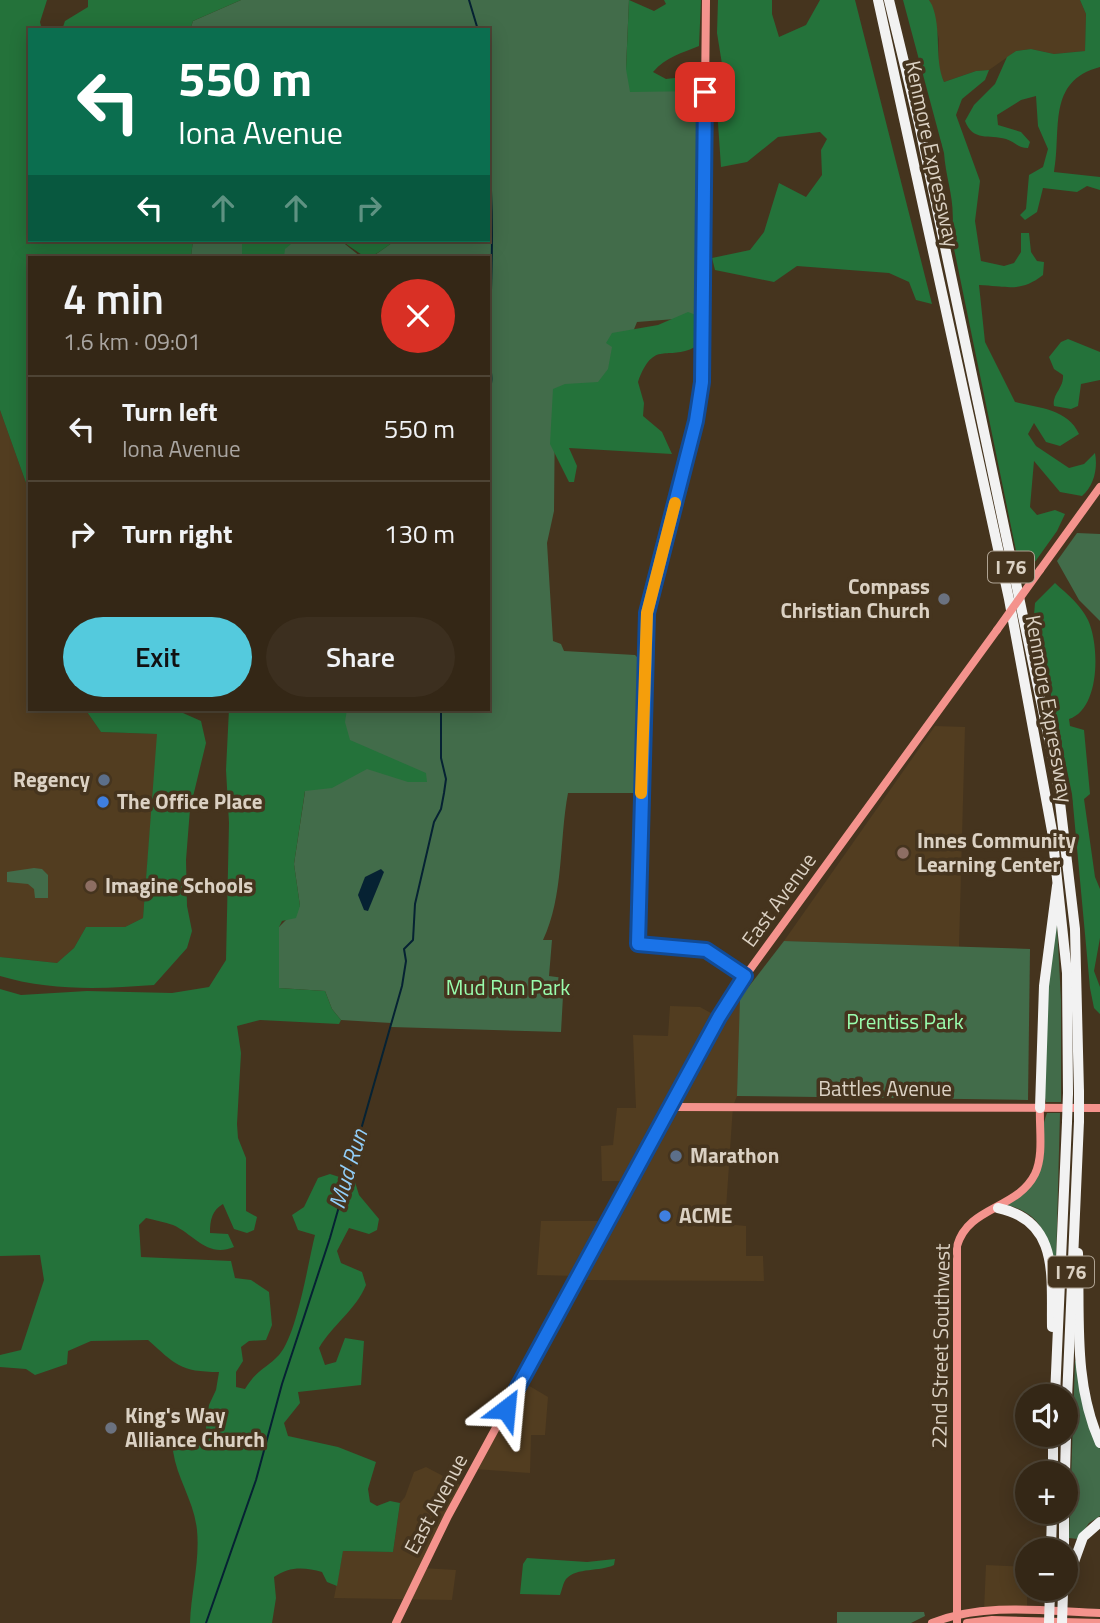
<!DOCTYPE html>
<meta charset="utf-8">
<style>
body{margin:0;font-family:"Titillium Web",sans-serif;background:#3c2f1f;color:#f1f3f6;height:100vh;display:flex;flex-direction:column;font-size:26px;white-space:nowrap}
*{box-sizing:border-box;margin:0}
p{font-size:23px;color:#a9a5a1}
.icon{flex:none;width:38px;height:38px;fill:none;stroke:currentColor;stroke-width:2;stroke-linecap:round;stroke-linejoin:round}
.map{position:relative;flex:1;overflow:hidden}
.details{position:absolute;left:28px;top:256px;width:462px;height:455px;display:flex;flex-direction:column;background:#342716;border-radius:0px;box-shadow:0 4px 18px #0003,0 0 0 2px #4e4435}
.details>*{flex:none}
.top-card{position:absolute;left:28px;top:28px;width:462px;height:214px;border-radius:0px;box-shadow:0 4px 18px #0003,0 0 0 2px #4e4435;background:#0b6e4f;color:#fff;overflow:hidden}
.fabs{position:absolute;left:1015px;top:1384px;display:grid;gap:14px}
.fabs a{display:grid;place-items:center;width:63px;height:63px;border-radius:50%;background:#342716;box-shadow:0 4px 18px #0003,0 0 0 2px #4e4435;font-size:35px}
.pin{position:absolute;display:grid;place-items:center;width:60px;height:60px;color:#fff;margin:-30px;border-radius:14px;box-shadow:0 4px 10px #0006}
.me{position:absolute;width:77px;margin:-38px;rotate:29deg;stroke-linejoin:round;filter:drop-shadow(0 0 5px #0008)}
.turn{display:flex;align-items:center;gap:24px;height:147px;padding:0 35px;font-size:32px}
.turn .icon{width:91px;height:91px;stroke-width:2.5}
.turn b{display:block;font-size:49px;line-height:60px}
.lanes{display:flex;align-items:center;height:66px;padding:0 35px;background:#0003;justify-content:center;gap:35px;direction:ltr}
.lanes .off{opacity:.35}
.round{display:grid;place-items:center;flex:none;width:74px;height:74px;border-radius:37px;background:#3c2f1f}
.summary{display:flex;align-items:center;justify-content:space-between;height:119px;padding:0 35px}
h1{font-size:42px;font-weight:600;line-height:52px}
.button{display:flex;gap:14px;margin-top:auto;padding:14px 35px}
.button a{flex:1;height:80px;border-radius:42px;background:#54cadd;color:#111;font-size:28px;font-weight:600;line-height:80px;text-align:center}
.button a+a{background:#3c2f1f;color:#f1f3f6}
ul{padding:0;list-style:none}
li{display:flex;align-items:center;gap:21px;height:105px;padding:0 35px;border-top:2px solid #4e4435}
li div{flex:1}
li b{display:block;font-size:26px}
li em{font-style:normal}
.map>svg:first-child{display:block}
.built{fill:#523d20}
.green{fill:#426c4a}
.forest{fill:#24723a}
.water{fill:#062233}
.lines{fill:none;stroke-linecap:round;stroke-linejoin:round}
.stream{stroke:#062233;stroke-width:2}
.secondary{stroke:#f4938d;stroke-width:8}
.highway{stroke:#f2f2f2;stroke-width:10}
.secondary-bridge{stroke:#f4938d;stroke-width:8}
.highway-bridge{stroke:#f2f2f2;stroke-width:10}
.route-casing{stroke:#114b97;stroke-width:18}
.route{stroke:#1a73e8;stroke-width:12}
.slow{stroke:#f59e0b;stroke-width:12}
.worship-dot{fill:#6b7280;stroke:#45341e;stroke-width:2.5}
.service-dot{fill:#5c6f8a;stroke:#45341e;stroke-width:2.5}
.shop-dot{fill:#3f7fe0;stroke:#45341e;stroke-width:2.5}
.education-dot{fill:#8d6e63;stroke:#45341e;stroke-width:2.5}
.labels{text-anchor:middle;stroke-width:7;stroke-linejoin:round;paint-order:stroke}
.shield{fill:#45341e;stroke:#aea292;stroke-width:2}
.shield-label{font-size:19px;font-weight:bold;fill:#dbd1c3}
.street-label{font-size:21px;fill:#dbd1c3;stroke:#45341e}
.poi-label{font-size:21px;font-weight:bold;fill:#dbd1c3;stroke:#45341e;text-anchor:start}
.park-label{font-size:21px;fill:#99fdad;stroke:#45341e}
.water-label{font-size:23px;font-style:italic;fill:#92cffa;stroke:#45341e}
</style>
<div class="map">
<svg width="1100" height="1623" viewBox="0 0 1100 1623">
<rect width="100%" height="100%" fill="#45341e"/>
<!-- built -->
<g class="built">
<polygon points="929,0 1080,0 1086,14 1085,51 1054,54 1031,49 1016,51 989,70 976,71 944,82 938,69 939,39"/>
<polygon points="0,410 30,494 30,709 85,709 101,732 158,734 143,918 125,927 86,927 74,948 57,963 0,957"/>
<polygon points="935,726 965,727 959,947 784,941"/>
<polygon points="730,997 741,1001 737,1096 733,1106 725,1224 746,1226 746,1256 763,1256 764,1281 576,1280 577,1276 537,1275 541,1221 608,1221 629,1181 602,1181 601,1146 613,1145 617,1108 636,1108 633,1035 668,1036 670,1006 700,1007 718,1017"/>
<polygon points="521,1381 548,1397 545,1435 531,1435 530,1473 474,1469"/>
<polygon points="426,1467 462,1486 422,1568 456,1570 452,1600 334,1598 343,1551 393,1552 400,1503 405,1497 414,1472"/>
<polygon points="986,1565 1027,1567 1027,1611 984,1611"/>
</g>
<!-- green -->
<g class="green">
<path d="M241 0H629L626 69 702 91 700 317 637 322 609 390 555 407 554 511 547 543 553 641 561 644 564 651 635 655 642 662 638 793H568C559 841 564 896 543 940H552L549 976 564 978 561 1032 391 1027V1023L341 1020 332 1009 325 991 279 988V927L300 906 294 864 305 792 287 709H488V257H372L396 240H488V30H190L193 21Z"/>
<polygon points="193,240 340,240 361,257 191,257"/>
<polygon points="1077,533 1100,534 1100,621 1079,600 1057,561"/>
<polygon points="34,868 42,869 48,875 48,898 35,898 34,889 28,884 7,882 7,872"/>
<polygon points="1056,906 1061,1000 1061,1102 1046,1102 1044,1094 1046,999"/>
<polygon points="784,941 1030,949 1028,1100 737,1096 740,998"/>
<path d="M1047 1113H1060L1056 1262 1052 1261C1048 1232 1037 1212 1007 1205 1062 1167 1030 1159 1047 1113Z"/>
<polygon points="1078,1360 1087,1420 1100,1449 1100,1516 1089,1523 1078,1539 1069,1538 1075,1361"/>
<polygon points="837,1612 924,1612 925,1616 911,1623 837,1623"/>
</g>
<!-- forest -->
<g class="forest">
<polygon points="0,0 47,0 40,22 42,30 30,30 30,240 193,240 191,257 30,257 30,494 0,410"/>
<polygon points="88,0 241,0 193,21 190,30 62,30 65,21 88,7"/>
<path d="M629 0 654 11 666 4 664 0H701L699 46C682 53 666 57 653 72L666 79 692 76 702 91 630 92 626 69Z"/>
<polygon points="718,0 772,0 772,14 779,37 806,25 820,0 855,0 932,304 916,300 909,282 889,273 797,266 774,282 715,270 712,258 750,250 764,232 779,183 806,197 822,175 821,150 827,139 820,132 778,137 747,162 721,167 717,109 726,89 717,33"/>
<path d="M903 0H929L932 5C942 30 934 59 944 82L976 71 989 70 985 80 962 99 956 115 980 181 975 221 981 261 1004 266 1014 263 1021 252V233H1029L1031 252 1037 261 1044 262 1043 275C1020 293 1007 286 979 285L985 342 1015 402C1039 408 1068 409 1079 434L1060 446 1046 442 1034 423 1028 434 1036 446 1069 468 1084 464 1095 453C1098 468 1094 486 1082 496L1060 492 1034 461 1030 507 1037 515 1055 510 1065 514 1057 531 1022 580 951 234C957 203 946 182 944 153Z"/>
<path d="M1080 0H1100V67C1046 81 1062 130 1054 172L1100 177V190L1087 186 1077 192 1043 188 1037 212 1025 220 1020 215 1026 209 1029 175 1043 167 1048 149 1038 126 1036 96 1021 100 997 115 998 125 1021 132 1030 142 1028 148C1018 148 1015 142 1006 139 989 134 973 142 965 121L974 105 995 84 1007 57 1016 51 1031 49 1054 54 1085 51 1086 14Z"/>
<polygon points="242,240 296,240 285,249 284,257 242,257"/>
<path d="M340 240H396C362 264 372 260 340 240Z"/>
<path d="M688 312 696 315 695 347C667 362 654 338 638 382L644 403 643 416 662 432 672 454 569 448 577 466 574 482H569L550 444 553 389 565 384 598 382 608 369 612 347 606 343 612 333 658 325Z"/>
<path d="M1068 339 1100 352V380L1081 384 1078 406 1071 409 1054 406C1052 394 1064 388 1063 375L1054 369 1049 357 1061 342Z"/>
<path d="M1055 583C1068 595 1080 604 1088 620 1100 646 1100 709 1069 719L1070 726 1084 730 1090 794 1084 799 1095 877 1100 889V938L1094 971 1100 987V1014L1094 1008 1090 988 1072 794 1034 615 1035 603Z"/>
<path d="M85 709H174L201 721 206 743 190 809 186 860 187 906 192 931 187 948 154 985C102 989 50 991 0 976V957L57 963 74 948 86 927H125L143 918 157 734 101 732Z"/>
<path d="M229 709H347L345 722 350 740 426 773 427 782H408L367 769 332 788 305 791 294 864 300 906 296 918 282 921 279 927V988L325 991 332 1009 341 1020 339 1024 260 1020 237 1026 241 1053 237 1124 238 1138 246 1158V1211L257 1217 254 1230 247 1233 234 1229 223 1204C212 1210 210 1220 210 1233L228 1234 234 1247C207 1258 195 1235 173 1225 165 1222 154 1220 146 1218L139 1225 141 1257 231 1261 235 1278 251 1280 269 1292 272 1325 266 1340 249 1341 241 1347 243 1361 236 1372V1387L245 1389C256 1370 267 1368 279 1355 297 1335 308 1263 315 1235L298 1230 292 1215 304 1207 318 1178 330 1174 355 1182 359 1195 379 1219 377 1230 369 1234 349 1228 337 1251 341 1263 362 1272 366 1285C355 1311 333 1324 319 1348L325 1365 336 1362 345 1338 364 1341 361 1385 298 1392 300 1403 284 1423 288 1436 338 1447 376 1462 368 1489 370 1502 377 1506 390 1501 400 1503 393 1552 343 1551 337 1586 327 1582 322 1572C305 1567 289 1566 274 1577L276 1598 272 1623H190C191 1592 200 1561 197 1530 194 1501 177 1479 173 1451L179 1443 195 1447 204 1444 209 1405 216 1390 219 1372C180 1372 175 1364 148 1340L91 1341 68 1351 67 1364 35 1375 26 1369 0 1367V1355L21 1350 44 1280 40 1255 0 1256V989L21 995 87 991 172 993 209 987 226 960 229 823 226 770Z"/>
<path d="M527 1558 587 1562 615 1559 614 1565C600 1572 577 1567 566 1579 563 1583 562 1590 560 1595L520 1594 523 1564Z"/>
</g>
<!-- water -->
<polygon class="water" points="381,869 384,872 368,911 364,910 358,895 365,877"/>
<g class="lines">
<!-- stream -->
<g class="stream">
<polyline points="469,0 478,30"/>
<path d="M488 148C495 217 491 285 489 354 489 367 495 381 488 391"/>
<polyline points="488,416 488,421"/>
<polyline points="206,1623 256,1480 282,1384 330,1238 402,986 406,961 404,949 413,940 415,904 434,822 441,809 444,793 446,779 441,758 441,709"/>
</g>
<!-- secondary -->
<g class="secondary">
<path d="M706 0 702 381 696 421 647 613 638 944C692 945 702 943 745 976"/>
<polyline points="1040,570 1100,487"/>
<polyline points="671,1107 1100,1108"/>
<polyline points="396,1623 448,1516 730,997 997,630"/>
<path d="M932 1623C984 1602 1045 1611 1100 1613"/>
<path d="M957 1623V1246C968 1206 1017 1210 1035 1174 1044 1155 1039 1128 1040 1108"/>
<polyline points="967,1623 992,1620 1100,1623"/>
</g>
<!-- highway -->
<g class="highway">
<polyline points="878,0 1009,599 1052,831 1067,973 1068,1093"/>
<polyline points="889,0 919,124 1057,777 1075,929 1079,1092"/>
<polyline points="1040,1108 1044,986 1057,886"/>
<path d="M998 1208C1060 1221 1051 1277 1052 1327"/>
<path d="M1078 1253C1080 1317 1073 1383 1100 1443"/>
<polyline points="1055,1396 1067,1122"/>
<polyline points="1066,1422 1079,1121"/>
<polyline points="1053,1474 1053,1435"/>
<polyline points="1065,1474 1066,1435"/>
<polyline points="1051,1550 1052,1512"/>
<polyline points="1064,1550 1064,1512"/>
<polyline points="1066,1584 1083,1537 1100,1522"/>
</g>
<!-- secondary-bridge -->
<polyline class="secondary-bridge" points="997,630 1040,570"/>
<!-- highway-bridge -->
<g class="highway-bridge">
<polyline points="1079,1121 1079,1092"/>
<polyline points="1067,1122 1068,1093"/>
<polyline points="1049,1623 1050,1591"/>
<polyline points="1062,1623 1063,1592"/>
</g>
</g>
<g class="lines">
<defs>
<polyline id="route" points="506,1409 719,1017 745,976 706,950 638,944 647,613 696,421 702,382 705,92"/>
</defs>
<!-- route casing -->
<use href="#route" class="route-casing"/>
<!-- route -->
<use href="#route" class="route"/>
<!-- slow -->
<polyline class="slow" points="641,793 647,613 675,503"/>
</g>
<!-- markers -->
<g class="worship-dot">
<circle cx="944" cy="599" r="7"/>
<circle cx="111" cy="1428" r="7"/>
</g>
<g class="service-dot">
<circle cx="104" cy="780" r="7"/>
<circle cx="676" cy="1156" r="7"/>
</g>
<g class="shop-dot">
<circle cx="103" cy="802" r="7"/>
<circle cx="665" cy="1216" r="7"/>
</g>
<g class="education-dot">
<circle cx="903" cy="853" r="7"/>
<circle cx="91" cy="886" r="7"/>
</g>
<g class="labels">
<!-- shield labels -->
<g class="shield">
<rect x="988" y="551.5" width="46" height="31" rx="5"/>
<rect x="1048" y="1256.5" width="46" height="31" rx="5"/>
</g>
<g class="shield-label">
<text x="1011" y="574">I 76</text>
<text x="1071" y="1279">I 76</text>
</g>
<!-- street labels -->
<g class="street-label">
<text transform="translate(932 154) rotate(78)" y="7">Kenmore Expressway</text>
<text transform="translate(1049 709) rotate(80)" y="7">Kenmore Expressway</text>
<text transform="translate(779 900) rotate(-54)" y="7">East Avenue</text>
<text x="885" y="1096">Battles Avenue</text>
<text transform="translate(941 1346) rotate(-89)" y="7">22nd Street Southwest</text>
<text transform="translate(436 1504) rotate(-62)" y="7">East Avenue</text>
</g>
<!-- poi labels -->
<g class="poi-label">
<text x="930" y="594" text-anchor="end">Compass<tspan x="930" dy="24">Christian Church</tspan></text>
<text x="90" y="787" text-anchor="end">Regency</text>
<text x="117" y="809">The Office Place</text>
<text x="917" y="848">Innes Community<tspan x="917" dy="24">Learning Center</tspan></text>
<text x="105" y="893">Imagine Schools</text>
<text x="690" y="1163">Marathon</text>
<text x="679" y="1223">ACME</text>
<text x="125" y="1423">King's Way<tspan x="125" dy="24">Alliance Church</tspan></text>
</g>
<!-- park labels -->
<g class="park-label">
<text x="508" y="995">Mud Run Park</text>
<text x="905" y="1029">Prentiss Park</text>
</g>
<!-- water labels -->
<g class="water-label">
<text transform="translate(348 1169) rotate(-73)" y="8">Mud Run</text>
</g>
</g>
</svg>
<div class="fabs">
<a><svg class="icon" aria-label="sound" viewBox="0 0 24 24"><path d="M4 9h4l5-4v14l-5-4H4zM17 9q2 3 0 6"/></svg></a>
<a>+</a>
<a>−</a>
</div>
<div class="pin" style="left:705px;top:92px;background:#d93025"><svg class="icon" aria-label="arrive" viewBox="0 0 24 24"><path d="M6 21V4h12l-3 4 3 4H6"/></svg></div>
<svg class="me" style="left:506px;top:1409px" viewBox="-20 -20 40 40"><path d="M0-17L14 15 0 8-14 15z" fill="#1a73e8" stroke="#fff" stroke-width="4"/></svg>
<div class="top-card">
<div class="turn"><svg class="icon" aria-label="left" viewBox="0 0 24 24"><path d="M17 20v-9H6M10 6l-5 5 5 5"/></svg><div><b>550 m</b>Iona Avenue</div></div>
<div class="lanes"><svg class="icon" aria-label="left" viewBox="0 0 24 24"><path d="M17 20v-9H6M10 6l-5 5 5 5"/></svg><svg class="icon off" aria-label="ahead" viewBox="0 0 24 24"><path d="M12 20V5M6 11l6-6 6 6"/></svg><svg class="icon off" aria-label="ahead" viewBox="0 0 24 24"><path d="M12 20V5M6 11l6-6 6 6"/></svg><svg class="icon off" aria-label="right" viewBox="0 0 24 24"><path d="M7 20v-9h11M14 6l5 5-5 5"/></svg></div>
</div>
<section class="details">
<div class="summary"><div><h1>4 min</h1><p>1.6 km · 09:01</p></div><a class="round" style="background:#d93025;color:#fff"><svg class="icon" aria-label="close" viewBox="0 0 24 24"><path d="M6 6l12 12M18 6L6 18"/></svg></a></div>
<ul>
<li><svg class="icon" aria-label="left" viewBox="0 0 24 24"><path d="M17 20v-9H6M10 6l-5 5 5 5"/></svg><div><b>Turn left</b><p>Iona Avenue</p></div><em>550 m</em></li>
<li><svg class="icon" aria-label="right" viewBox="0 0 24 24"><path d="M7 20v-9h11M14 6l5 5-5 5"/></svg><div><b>Turn right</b></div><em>130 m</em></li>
</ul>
<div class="button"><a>Exit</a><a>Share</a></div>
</section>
</div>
